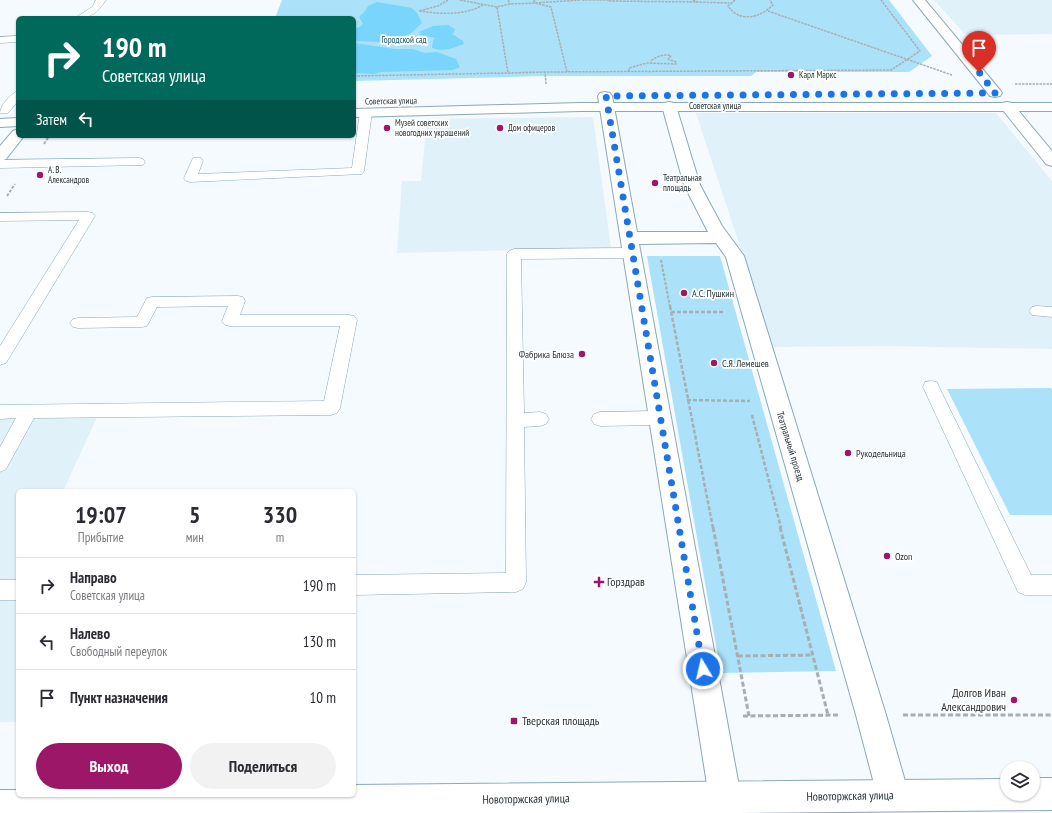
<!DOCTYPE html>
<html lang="ru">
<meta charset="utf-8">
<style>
body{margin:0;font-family:"PT Sans Narrow",sans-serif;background:#f2f2f3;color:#2b2b33;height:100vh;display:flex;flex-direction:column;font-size:15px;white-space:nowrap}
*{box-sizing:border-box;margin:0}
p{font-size:13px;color:#7c7c81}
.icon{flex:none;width:22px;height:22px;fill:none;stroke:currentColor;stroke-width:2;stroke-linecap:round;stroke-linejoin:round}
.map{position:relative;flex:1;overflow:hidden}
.details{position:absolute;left:16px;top:489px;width:340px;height:308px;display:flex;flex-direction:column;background:#fff;border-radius:6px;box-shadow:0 1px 3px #0004}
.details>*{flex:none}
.guide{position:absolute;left:16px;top:16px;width:340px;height:122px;border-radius:6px;box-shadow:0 1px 3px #0004;background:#00695c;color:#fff;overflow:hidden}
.buttons{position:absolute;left:1000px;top:761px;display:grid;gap:8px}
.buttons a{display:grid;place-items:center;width:40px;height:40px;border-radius:50%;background:#fff;box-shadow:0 1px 3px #0004;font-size:20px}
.pin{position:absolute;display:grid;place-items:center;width:34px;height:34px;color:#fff;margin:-41px -17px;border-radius:50% 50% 50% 0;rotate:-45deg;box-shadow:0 0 4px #0007}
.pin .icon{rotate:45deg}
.me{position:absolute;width:44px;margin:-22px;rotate:351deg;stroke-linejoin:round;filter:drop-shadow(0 0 3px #0008)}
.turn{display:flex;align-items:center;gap:14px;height:84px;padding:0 20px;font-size:18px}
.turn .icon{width:52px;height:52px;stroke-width:2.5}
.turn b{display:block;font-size:28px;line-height:34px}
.then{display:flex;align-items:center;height:38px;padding:0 20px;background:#0003;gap:8px;font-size:15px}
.eta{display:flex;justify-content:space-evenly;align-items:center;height:68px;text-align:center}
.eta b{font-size:24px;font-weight:700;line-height:28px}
.button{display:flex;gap:8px;margin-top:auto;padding:8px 20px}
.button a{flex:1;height:46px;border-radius:24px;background:#9d1768;color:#fff;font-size:16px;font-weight:700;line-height:46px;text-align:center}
.button a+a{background:#f2f2f3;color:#2b2b33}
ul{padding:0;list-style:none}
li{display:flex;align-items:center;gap:12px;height:56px;padding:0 20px;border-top:1px solid #e1e1e2}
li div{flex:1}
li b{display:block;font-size:15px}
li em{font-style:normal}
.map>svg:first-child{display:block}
.built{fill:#e1f1f9}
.green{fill:#abe1f9}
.forest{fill:#79d5fc}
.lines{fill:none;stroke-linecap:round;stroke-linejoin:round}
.lane-casing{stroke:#8aa9b7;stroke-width:1}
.street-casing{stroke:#8aa9b7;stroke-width:2}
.secondary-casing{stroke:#8aa9b7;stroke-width:2}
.primary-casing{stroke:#8aa9b7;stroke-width:2}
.path-far3{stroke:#a7afb3;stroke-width:1.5;stroke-dasharray:2.5 1;stroke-linecap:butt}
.path-far2{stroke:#a7afb3;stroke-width:2;stroke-dasharray:3 1.5;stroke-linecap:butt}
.path-far1{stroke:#a7afb3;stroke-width:2.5;stroke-dasharray:4 2;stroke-linecap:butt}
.path{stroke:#a7afb3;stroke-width:3;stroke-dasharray:5 2.5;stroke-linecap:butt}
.lane{fill:#fff;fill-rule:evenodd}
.street{fill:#fff;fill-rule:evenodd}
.secondary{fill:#fff;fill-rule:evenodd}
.primary{fill:#fff;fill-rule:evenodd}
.route{stroke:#1a73e8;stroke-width:7;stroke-dasharray:0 12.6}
.poi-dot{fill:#9d1768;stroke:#fff;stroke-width:1.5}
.labels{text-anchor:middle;stroke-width:3.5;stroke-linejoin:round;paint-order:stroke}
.far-park-label{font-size:9px;fill:#194d61;stroke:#fff}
.far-poi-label{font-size:9px;fill:#253137;stroke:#fff;text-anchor:start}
.far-street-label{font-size:9px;fill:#253137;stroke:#fff}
.poi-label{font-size:10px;fill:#253137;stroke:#fff;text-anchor:start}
.street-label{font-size:10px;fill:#253137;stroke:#fff}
.near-poi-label{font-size:12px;fill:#253137;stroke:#fff;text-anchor:start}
.near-street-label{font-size:12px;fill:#253137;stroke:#fff}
</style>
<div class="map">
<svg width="1052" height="813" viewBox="0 0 1052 813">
<rect width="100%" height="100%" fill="#f4fafd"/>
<!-- built -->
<g class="built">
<polygon points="934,0 1052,0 1052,34 966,35"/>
<polygon points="696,113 996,113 1052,181 1052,349 887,346 773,347"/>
<polygon points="593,117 611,248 397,253 402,181 421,181 427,119"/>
<polygon points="100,411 63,491 18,491 18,722 0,722 0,412"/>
</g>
<!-- green -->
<g class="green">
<polygon points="282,0 889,0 932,56 909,72 756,72 751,76 546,76 354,81 354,18 275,18"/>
<polygon points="647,256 720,256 836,671 721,673"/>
<polygon points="1051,388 1052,390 1052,515 1010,515 947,389"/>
</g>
<!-- forest -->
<g class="forest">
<polygon points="377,2 412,8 417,13 422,23 410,34 382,42 354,41 354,27 358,28 363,24 359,17 366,10 368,6"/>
<path d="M448 25 455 29 454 32 452 34 463 41 464 44C453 48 443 52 432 48L433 41 435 38 421 35 419 32 433 26Z"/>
<polygon points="354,43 395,49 413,49 424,53 437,52 456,59 460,67 453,70 382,72 373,74 354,73"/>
</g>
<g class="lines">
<defs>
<g id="lane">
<path d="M96 0H106C97 13 92 18 75 18L92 7Z"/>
<polygon points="18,36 18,42 0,43 0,37"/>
<path d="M18 91V101L8 113H0C0 106 11 93 18 91Z"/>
<polygon points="366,109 370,110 372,112 364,171 362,174 190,182 186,181 184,178 193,158 201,158 203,161 198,174 352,168 360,112 362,110"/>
<polygon points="139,158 143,159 145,162 143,165 0,168 0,160"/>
<polygon points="88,212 93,213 95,216 6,363 0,365 0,346 79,220 0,221 0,213"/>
<polygon points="632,248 637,250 639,253 637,256 632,258 521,259 524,413 540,412 546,414 549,419 546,424 540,426 524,427 526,582 523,589 516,592 354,595 354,575 506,573 507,254 509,251 514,249"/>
<polygon points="238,296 243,297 245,301 240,315 349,315 354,316 357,320 340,408 337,413 331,415 34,418 6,469 0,472 0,447 16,418 0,419 0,405 324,401 340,326 230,326 225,325 222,321 228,306 157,307 147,326 142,327 78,328 73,327 70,323 73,319 78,318 137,317 147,298 152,297"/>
<polygon points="1037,306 1052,307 1052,317 1032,315 1029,311 1032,307"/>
<polygon points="931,381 937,382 939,387 1031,575 1052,575 1052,595 1025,595 1018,592 923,387 925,382"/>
<polygon points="660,411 666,413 669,418 666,423 660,425 600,426 594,424 591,419 594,414 600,412"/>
<rect x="0" y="580" width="18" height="20"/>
</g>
<g id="street">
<polygon points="605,92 610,93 612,96 637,232 708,232 684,185 662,106 664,103 669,102 674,103 676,106 700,185 722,226 744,256 886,715 909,795 904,806 893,811 882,806 877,795 856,715 726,257 716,243 639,244 741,797 736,808 725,813 714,808 709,797 598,96 600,93"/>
<polygon points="18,129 18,136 24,136 6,159 0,161 0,146 13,131"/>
</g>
<g id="secondary">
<polygon points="913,0 925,0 1000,90 1002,93 1000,96 995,97 990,96"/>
<polygon points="1007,102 1012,103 1052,151 1052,166 1046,164 1002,109 1000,106 1002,103"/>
<polygon points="1033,778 1052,778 1052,810 740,813 0,813 0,790 18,790 18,795 354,795 354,785 1007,779 1007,794 1033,794"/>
</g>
<g id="primary">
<polygon points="580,103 1052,103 1052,111 580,111 354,117 354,109"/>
<polygon points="18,118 18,126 0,127 0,119"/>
</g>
</defs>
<!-- lane casing -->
<use href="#lane" class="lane-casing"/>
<!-- street casing -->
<use href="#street" class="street-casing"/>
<!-- secondary casing -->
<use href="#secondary" class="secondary-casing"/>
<!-- primary casing -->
<use href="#primary" class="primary-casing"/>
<!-- path-far3 -->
<g class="path-far3">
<path d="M448 0 438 6 419 11C441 14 463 16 483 5"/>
<polyline points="460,0 497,7"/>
<polyline points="508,0 510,4"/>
<polyline points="534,0 535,3 510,4 497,7 508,73 545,72"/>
<polyline points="582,0 609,0"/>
<polyline points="693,0 697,2 729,3"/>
<path d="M735 0 728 6C739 23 760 18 773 5L770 0"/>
<polyline points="609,1 697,2"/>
<polyline points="768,11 952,75"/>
<path d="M629 71V68L647 63 676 64V62L668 59 671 56C663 53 657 57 650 61"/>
<polyline points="567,72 551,7 535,3 581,0"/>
<polyline points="354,76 508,73"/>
<polyline points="546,84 545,72 891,70 920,51 881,0"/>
<polyline points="1015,84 1052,84"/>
</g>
<!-- path-far2 -->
<g class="path-far2">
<polyline points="44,144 49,136"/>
<polyline points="7,196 15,184"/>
<polyline points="661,260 670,307"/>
</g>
<!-- path-far1 -->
<g class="path-far1">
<polyline points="670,306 713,528"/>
<polyline points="671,312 725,312"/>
<polyline points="687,400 750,401"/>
<polyline points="752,415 781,528"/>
</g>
<!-- path -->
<g class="path">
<polyline points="713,527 749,716"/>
<polyline points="780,527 828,715"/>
<polyline points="738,656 813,655"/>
<polyline points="903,715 1052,715"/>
<polyline points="743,716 840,715"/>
</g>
<!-- lane -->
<use href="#lane" class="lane"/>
<!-- street -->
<use href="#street" class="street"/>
<!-- secondary -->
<use href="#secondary" class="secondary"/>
<!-- primary -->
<use href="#primary" class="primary"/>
</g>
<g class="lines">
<!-- route -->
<polyline class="route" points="703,669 606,96 995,93 979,72"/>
</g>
<!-- markers -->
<g class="poi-dot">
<circle cx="791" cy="75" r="4"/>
<circle cx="387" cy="128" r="4"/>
<circle cx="500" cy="128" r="4"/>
<circle cx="40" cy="175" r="4"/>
<circle cx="655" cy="183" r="4"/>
<circle cx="684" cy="293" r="4"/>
<circle cx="582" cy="354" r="4"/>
<circle cx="714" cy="363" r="4"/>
<circle cx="848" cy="453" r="4"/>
<circle cx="887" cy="556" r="4"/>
<path d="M597 576h4v4h4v4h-4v4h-4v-4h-4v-4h4z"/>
<circle cx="1014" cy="700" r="4"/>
<rect x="510" y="717" width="8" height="8" rx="2"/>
</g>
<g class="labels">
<!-- far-park labels -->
<g class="far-park-label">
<text x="404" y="43">Городской сад</text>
</g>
<!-- far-poi labels -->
<g class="far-poi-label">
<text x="799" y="78">Карл Маркс</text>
<text x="395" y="126">Музей советских<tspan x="395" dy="10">новогодних украшений</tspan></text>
<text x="508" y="131">Дом офицеров</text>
<text x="48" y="173">А. В.<tspan x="48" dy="10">Александров</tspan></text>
<text x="663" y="181">Театральная<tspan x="663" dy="10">площадь</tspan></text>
</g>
<!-- far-street labels -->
<g class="far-street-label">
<text transform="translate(391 101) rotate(-1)" y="3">Советская улица</text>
<text x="715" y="109">Советская улица</text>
</g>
<!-- poi labels -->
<g class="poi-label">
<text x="692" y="297">А.С. Пушкин</text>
<text x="574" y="358" text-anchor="end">Фабрика Блюза</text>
<text x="722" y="367">С.Я. Лемешев</text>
<text x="856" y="457">Рукодельница</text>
<text x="895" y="560">Ozon</text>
</g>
<!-- street labels -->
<g class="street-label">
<text transform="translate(791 446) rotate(73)" y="4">Театральный проезд</text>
</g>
<!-- near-poi labels -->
<g class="near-poi-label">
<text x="607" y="586">Горздрав</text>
<text x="1006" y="697" text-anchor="end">Долгов Иван<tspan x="1006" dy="14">Александрович</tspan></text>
<text x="522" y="725">Тверская площадь</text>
</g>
<!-- near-street labels -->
<g class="near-street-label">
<text transform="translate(850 796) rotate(-1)" y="4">Новоторжская улица</text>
<text transform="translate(526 799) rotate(-1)" y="4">Новоторжская улица</text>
</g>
</g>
</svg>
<div class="buttons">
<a><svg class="icon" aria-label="layers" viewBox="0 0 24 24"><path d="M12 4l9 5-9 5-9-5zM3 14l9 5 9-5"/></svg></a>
</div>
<div class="pin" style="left:979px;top:72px;background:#d93025"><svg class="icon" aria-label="arrive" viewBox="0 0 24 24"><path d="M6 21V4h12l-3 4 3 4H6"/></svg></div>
<svg class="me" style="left:703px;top:669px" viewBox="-20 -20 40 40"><circle r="17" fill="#1a73e8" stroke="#fff" stroke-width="3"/><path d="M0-11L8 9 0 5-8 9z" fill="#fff"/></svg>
<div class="guide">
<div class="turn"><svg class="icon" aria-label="right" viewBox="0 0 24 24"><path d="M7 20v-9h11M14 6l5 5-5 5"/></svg><div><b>190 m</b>Советская улица</div></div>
<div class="then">Затем<svg class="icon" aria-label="left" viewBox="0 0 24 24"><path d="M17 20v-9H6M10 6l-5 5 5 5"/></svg></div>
</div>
<section class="details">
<div class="eta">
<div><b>19:07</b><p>Прибытие</p></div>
<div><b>5</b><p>мин</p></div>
<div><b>330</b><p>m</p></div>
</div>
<ul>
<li><svg class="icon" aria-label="right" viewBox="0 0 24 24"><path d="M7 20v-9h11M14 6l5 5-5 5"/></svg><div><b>Направо</b><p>Советская улица</p></div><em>190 m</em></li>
<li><svg class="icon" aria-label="left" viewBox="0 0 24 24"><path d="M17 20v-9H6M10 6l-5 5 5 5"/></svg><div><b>Налево</b><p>Свободный переулок</p></div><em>130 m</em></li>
<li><svg class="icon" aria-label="arrive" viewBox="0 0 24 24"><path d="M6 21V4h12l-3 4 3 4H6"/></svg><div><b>Пункт назначения</b></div><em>10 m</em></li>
</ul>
<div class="button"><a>Выход</a><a>Поделиться</a></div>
</section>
</div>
